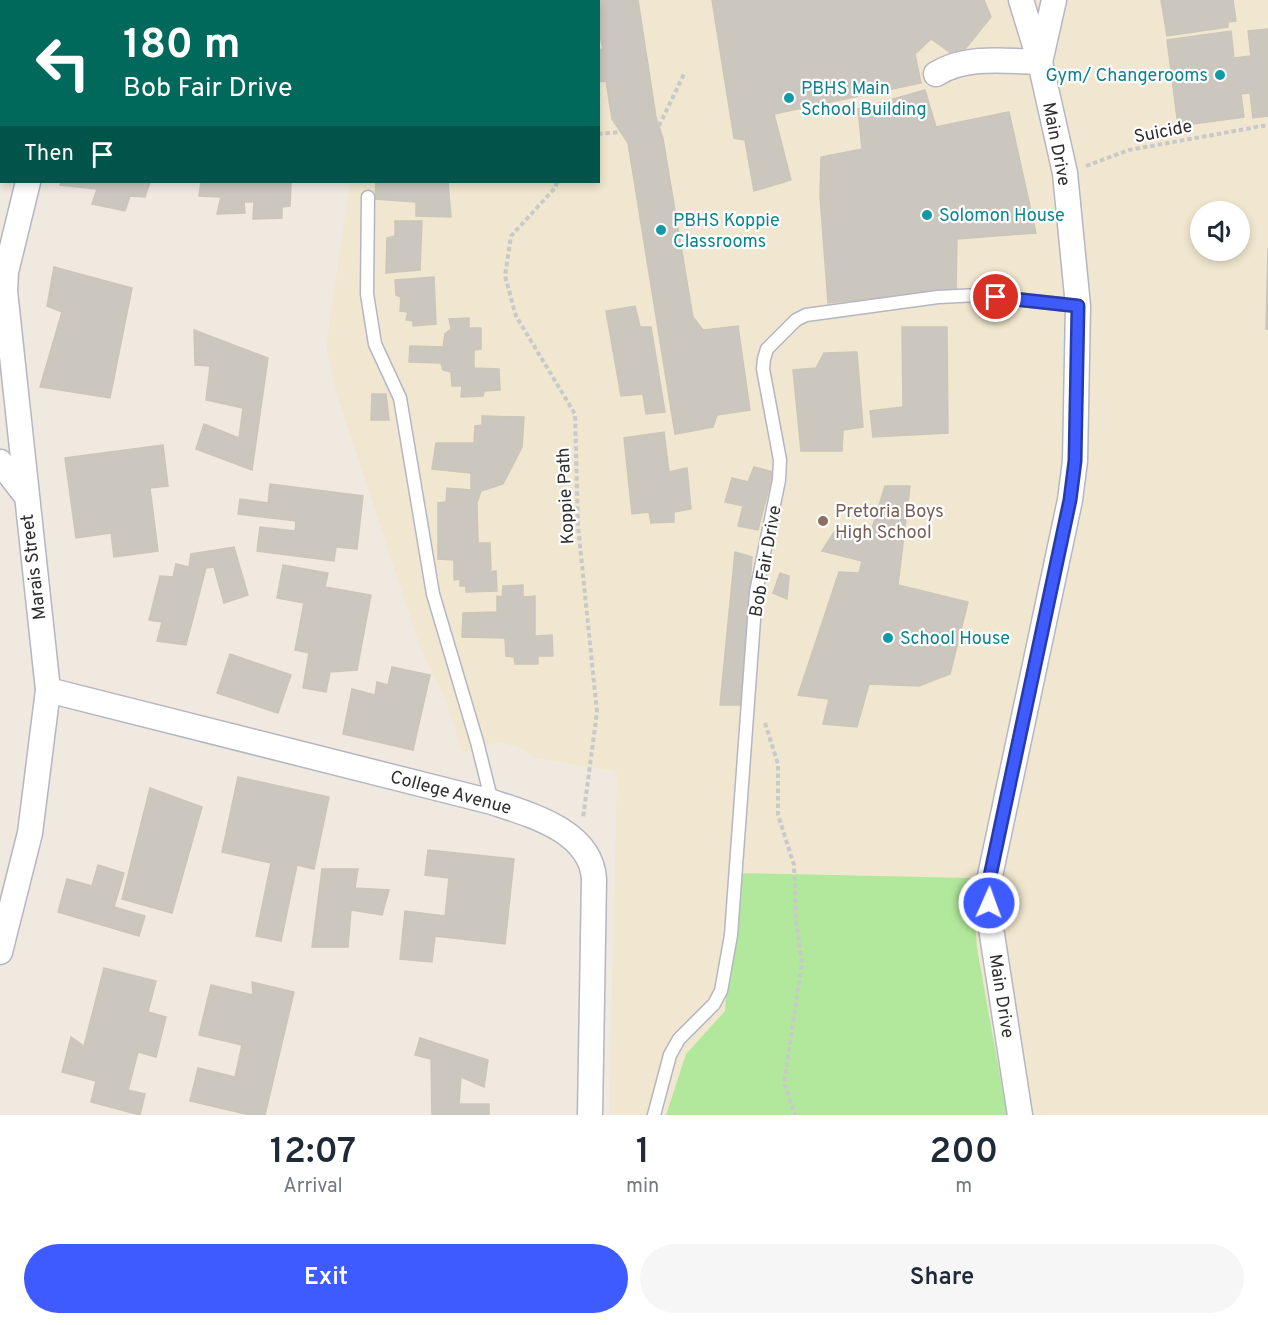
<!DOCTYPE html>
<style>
body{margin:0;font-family:Overpass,sans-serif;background:#f6f6f7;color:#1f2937;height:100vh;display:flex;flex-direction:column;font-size:22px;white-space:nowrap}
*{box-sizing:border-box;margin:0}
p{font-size:20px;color:#747a83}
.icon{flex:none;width:33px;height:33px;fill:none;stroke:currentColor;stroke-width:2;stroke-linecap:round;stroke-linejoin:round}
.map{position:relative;height:1115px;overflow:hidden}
.drawer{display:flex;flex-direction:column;background:#fff;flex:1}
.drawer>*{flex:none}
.banner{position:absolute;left:0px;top:0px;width:600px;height:183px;box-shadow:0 3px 9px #0003;background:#00695c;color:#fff;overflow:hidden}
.fabs{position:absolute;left:1190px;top:201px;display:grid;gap:12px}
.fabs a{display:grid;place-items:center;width:60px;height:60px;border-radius:50%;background:#fff;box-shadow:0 3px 9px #0003;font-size:30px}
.pin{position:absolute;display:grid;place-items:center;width:51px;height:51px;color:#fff;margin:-26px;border:3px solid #fff;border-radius:50%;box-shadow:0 2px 6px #0007}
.me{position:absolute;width:66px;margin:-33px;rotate:2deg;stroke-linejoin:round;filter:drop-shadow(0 0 4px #0008)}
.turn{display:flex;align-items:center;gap:21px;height:126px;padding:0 24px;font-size:27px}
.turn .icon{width:78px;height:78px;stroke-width:2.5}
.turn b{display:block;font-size:42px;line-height:51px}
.then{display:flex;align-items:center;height:57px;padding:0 24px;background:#0003;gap:12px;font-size:22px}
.eta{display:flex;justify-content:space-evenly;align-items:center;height:102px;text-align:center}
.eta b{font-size:36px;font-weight:600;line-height:42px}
.primary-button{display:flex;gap:12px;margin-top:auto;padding:12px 24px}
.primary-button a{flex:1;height:69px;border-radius:36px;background:#3e5bff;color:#fff;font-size:24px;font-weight:600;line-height:69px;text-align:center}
.primary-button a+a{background:#f6f6f7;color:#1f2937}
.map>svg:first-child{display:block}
.education{fill:#f1e7d0;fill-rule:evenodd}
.green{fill:#b2e89b}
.building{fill:#cbc7be;stroke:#ccc6b9;stroke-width:1.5}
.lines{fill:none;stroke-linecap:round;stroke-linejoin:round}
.service-casing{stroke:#b4b6c2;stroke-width:15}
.minor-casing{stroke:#b4b6c2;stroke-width:27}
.path{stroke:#c9c9c9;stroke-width:4;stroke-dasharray:4.5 3;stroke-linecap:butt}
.service{stroke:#fff;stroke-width:12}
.minor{stroke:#fff;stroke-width:24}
.route-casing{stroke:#283ba6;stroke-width:15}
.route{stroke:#3e5bff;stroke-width:10}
.culture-dot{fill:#0f9aa8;stroke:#fff;stroke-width:2}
.education-dot{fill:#8d6e63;stroke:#fff;stroke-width:2}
.labels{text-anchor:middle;stroke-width:4.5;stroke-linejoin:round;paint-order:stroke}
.culture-label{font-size:18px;fill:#0d838f;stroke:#fff;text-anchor:start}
.street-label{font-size:18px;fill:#2e2e2e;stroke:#fff}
.education-label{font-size:18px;fill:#785e54;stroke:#fff;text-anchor:start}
</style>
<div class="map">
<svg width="1268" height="1115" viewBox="0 0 1268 1115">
<rect width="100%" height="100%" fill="#efe9e0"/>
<!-- education -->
<path class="education" d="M380 0H1268V1115H609L617 775 614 771 607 770 535 758 522 749 500 742 462 752 446 701 419 644 338 399 326 346 350 182H598V2ZM1200 212H1239V250H1200Z"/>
<!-- green -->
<polygon class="green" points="735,873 972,878 977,948 1007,1115 666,1115 686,1054 725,1011"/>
<!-- building -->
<g class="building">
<polygon points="263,0 311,0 263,2"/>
<polygon points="594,0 638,0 656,117 663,139 693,317 703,330 738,326 750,410 717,415 713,427 675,434 628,143 612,119 606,81 598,82 598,50 603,49 598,26 598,2"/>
<polygon points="712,0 984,0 991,17 958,58 931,39 915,54 921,83 774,114 791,180 754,191 745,140 734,138"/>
<polygon points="1161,0 1233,0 1236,21 1228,22 1228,27 1167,36"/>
<polygon points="1268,29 1268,116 1253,118 1250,93 1241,94 1244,117 1178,126 1167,40 1231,31 1234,58 1251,56 1248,31"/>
<polygon points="925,90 936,127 1009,112 1036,233 957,239 956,290 828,303 820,196 821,157 862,149 858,109"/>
<polygon points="61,182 150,182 145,197 130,196 125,211 92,204 97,189 60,185"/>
<polygon points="201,182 291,182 290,206 282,207 282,218 253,219 254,202 244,202 245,213 217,214 221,197 199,196"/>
<polygon points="376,182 448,182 451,217 416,216 416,202 375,199"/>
<polygon points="395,221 422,221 420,270 386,273 387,238 395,236"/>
<polygon points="1268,248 1268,329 1266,329"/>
<polygon points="54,267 132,288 110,398 40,387 62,312 47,306"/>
<polygon points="434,277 436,324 413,326 413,321 406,320 408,312 400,311 401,297 396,295 395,280"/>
<polygon points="635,306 640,327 651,327 665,412 646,414 643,394 621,396 606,311"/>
<polygon points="469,318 469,328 481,328 481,349 474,350 474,368 499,369 500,390 484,391 483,396 461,397 462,386 452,386 451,372 443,370 441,363 409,362 410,346 443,347 445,334 451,329 449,319"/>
<polygon points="902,327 947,327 948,433 873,437 870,411 903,407"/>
<polygon points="194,330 268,358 252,470 196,449 204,424 239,438 243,408 206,400 210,366 195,365"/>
<polygon points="857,352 863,427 843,430 842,451 801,451 793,370 816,368 824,353"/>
<polygon points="372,394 386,394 389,420 371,420"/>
<polygon points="482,416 524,417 522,447 503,484 481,491 477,503 478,543 490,543 491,572 496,571 497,591 466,592 466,586 460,586 460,579 454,580 454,560 438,559 438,503 446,502 447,488 471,490 471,473 432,469 436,443 474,443 475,426 482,425"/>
<polygon points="664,432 669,472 687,468 691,509 674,512 674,522 651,523 649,512 632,514 624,438"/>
<polygon points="163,445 168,486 150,488 158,551 114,557 111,533 76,538 65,458"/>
<polygon points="754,467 773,472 758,530 738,526 743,506 725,502 732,478 748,482"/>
<polygon points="270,484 363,496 357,549 336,547 334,561 257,551 260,527 295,531 296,521 238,514 240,499 268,503"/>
<polygon points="885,486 910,486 898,585 968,602 950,674 919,686 869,684 857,727 823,724 829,699 798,695 839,572 859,573 862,561 822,551 836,529 872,528"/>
<polygon points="234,547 248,595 224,603 214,567 206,568 186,645 157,641 162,622 149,620 160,576 173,577 176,564 189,567 191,554"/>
<polygon points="735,552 752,557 742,705 720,705"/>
<polygon points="283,565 328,573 325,587 371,595 357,670 330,672 326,692 303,688 309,653 295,650 304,603 277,598"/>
<polygon points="780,573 789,576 787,599 773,593"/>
<polygon points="523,585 523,597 535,596 535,636 552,635 553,656 538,656 538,664 515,664 514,657 506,656 505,638 462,637 463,613 497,612 497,596 502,597 503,586"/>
<polygon points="230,654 291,675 278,713 217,693"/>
<polygon points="392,667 430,675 413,750 343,734 352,689 375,695 377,682 388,685"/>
<polygon points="238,777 329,797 314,869 297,865 281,941 256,936 271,863 222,852"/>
<polygon points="150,788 202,807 172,913 122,899"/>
<polygon points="428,850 514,859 505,944 435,936 432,962 400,959 405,911 445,916 449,878 425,875"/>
<polygon points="98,865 124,873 114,907 145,916 139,936 58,912 67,879 92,886"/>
<polygon points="322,869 358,869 355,888 389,890 382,915 351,910 348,947 312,947"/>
<polygon points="104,968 156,981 148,1012 166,1017 156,1057 138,1052 128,1090 145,1094 140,1115 91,1102 96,1081 62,1072 71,1037 84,1046"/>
<polygon points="252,982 294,992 265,1115 250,1115 190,1101 198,1068 235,1077 242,1045 199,1035 211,985 253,995"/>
<polygon points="420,1038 488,1060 484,1087 461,1077 459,1104 489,1104 489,1115 432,1115 431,1059 415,1055"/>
</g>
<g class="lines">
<defs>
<g id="service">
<polyline points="368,197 367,294 375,344 400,398 433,594 477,742 492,802"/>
<polyline points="654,1115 670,1055 679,1039 714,1004 721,991 731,935 756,592 779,480 780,460 763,369 764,359 767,349 796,320 806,315 938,297 979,295 1078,306"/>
</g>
<g id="minor">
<polyline points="73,2 73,0"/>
<polyline points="1040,62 1054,0"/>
<path d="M936 74C966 55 1006 61 1040 62"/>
<polyline points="0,462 24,493"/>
<path d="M48 690 492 802C531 815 591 831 594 879L590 1115"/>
<polyline points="0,952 30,833 48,690 5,291 6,272 28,182"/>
<polyline points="1020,1115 991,928 990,876 1070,500 1075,461 1078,306 1065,173 1040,62 1021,0"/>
</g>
</defs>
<!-- service casing -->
<use href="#service" class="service-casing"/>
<!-- minor casing -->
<use href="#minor" class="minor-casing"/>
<!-- path -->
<g class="path">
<polyline points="659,126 685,72"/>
<polyline points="598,134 620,132"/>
<polyline points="1086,166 1129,150 1268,125"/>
<polyline points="557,182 555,188 511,236 505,276 516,316 575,414 578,526 597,712 583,818"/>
<polyline points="765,723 778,764 778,815 794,865 796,920 802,963 784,1083 795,1115"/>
</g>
<!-- service -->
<use href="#service" class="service"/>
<!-- minor -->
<use href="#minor" class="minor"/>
</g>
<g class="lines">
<defs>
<polyline id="route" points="989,903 990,876 1070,500 1075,461 1078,306 996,297"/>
</defs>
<!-- route casing -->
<use href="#route" class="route-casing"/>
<!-- route -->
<use href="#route" class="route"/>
</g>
<!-- markers -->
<g class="culture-dot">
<circle cx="1220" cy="75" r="6"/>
<circle cx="789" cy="98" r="6"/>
<circle cx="927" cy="215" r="6"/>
<circle cx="661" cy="230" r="6"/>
<circle cx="888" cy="638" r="6"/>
</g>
<circle class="education-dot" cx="823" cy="521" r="6"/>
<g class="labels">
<!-- culture labels -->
<g class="culture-label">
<text x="1208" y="81" text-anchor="end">Gym/ Changerooms</text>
<text x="801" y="94">PBHS Main<tspan x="801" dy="21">School Building</tspan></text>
<text x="939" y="221">Solomon House</text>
<text x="673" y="226">PBHS Koppie<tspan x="673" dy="21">Classrooms</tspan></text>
<text x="900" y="644">School House</text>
</g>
<!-- street labels -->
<g class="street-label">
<text transform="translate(1163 131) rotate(-11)" y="6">Suicide</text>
<text transform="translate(1057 144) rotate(79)" y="6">Main Drive</text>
<text transform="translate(565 496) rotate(-93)" y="6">Koppie Path</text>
<text transform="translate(765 561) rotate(-80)" y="6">Bob Fair Drive</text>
<text transform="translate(33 567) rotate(-97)" y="6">Marais Street</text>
<text transform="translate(451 792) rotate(15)" y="6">College Avenue</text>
<text transform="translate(1002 996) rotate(81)" y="6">Main Drive</text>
</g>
<!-- education labels -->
<g class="education-label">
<text x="835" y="517">Pretoria Boys<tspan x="835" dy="21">High School</tspan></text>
</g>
</g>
</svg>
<div class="fabs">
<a><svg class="icon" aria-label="sound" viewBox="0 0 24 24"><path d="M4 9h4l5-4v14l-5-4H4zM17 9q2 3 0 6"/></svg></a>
</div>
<div class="pin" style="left:996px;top:297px;background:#d93025"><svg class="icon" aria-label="arrive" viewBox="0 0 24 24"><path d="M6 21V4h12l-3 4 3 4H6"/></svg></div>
<svg class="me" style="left:989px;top:903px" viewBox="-20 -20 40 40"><circle r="17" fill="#3e5bff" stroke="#fff" stroke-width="3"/><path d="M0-11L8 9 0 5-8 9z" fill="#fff"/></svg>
<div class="banner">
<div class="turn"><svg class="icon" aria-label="left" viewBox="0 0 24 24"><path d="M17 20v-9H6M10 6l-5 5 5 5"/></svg><div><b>180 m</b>Bob Fair Drive</div></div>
<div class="then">Then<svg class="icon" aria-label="arrive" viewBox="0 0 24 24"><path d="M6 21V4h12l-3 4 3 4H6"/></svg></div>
</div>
</div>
<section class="drawer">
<div class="eta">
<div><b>12:07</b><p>Arrival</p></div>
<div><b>1</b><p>min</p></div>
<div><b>200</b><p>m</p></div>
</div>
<div class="primary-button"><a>Exit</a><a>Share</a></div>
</section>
